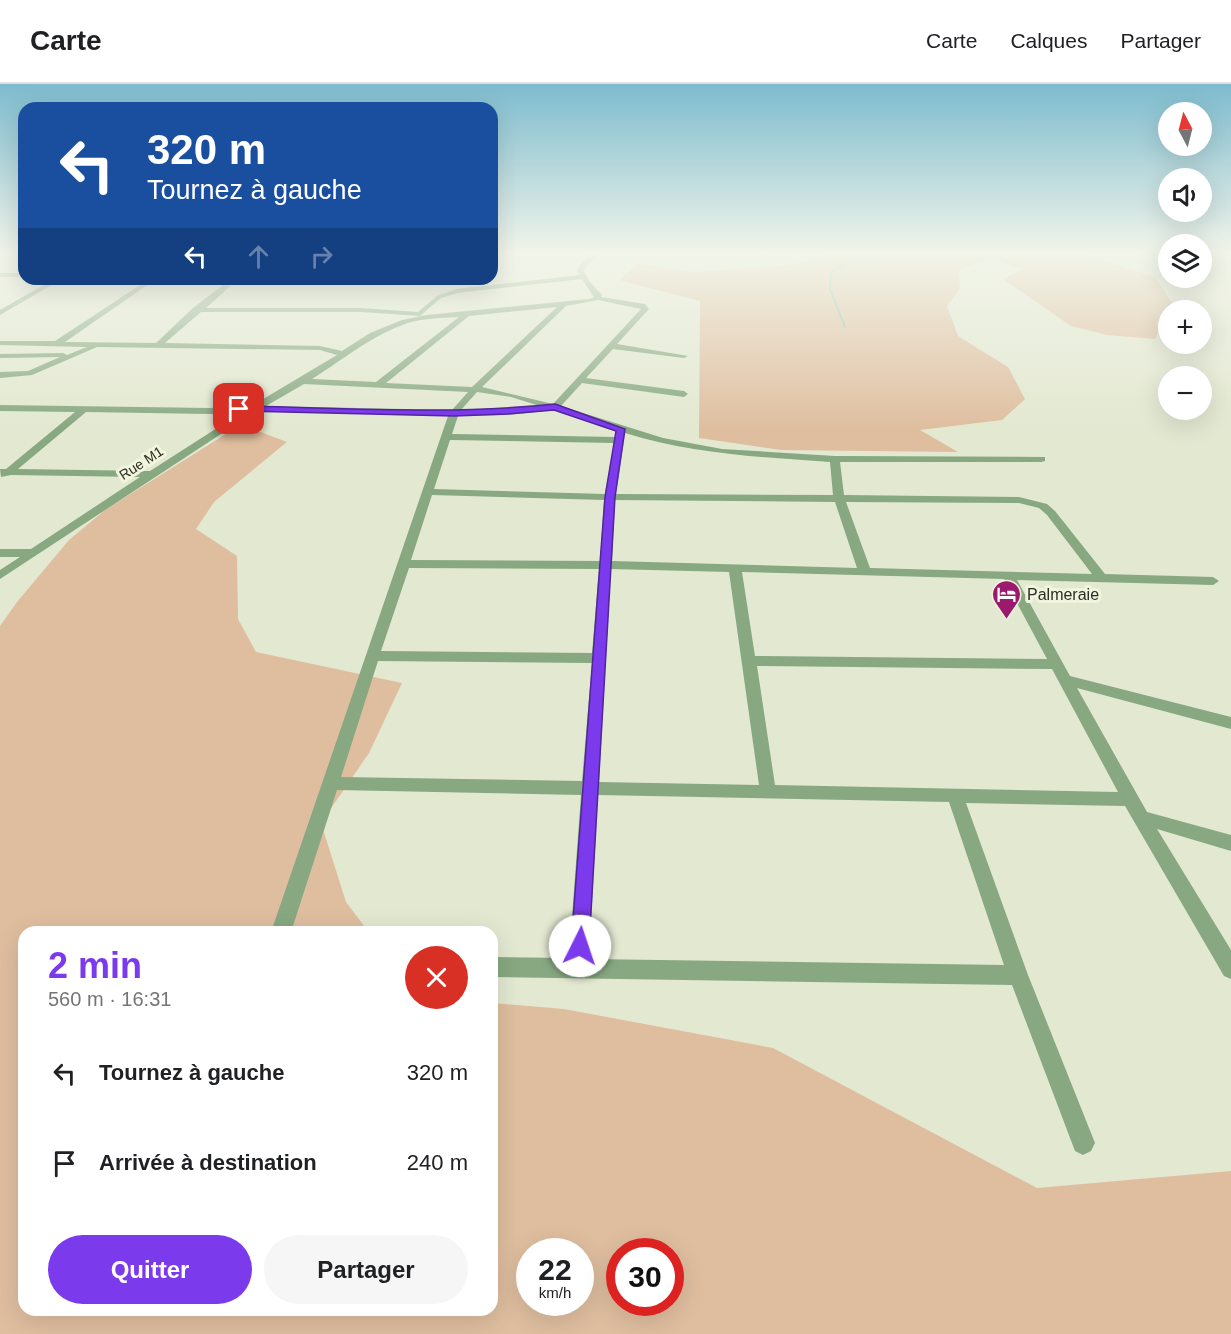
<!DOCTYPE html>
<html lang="fr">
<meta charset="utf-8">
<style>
body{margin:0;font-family:Helvetica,sans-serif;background:#f6f6f6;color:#202124;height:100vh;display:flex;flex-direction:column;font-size:22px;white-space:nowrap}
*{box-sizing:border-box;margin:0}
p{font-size:20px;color:#757577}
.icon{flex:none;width:33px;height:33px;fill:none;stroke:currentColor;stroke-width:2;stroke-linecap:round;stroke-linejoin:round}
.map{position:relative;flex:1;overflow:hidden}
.details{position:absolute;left:18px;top:842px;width:480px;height:390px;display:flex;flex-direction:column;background:#fff;border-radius:18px;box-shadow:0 6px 24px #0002}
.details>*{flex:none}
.banner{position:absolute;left:18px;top:18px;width:480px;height:183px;border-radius:18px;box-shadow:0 6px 24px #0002;background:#1a4fa0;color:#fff;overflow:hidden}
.needle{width:39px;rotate:353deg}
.tools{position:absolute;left:1158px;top:18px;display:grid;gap:12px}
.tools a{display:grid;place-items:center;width:54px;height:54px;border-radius:50%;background:#fff;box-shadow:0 6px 24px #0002;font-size:30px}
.speed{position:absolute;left:516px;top:1154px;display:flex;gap:12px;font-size:30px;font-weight:700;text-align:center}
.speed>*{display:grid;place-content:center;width:78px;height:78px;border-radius:50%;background:#fff;box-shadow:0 6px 24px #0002;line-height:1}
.speed small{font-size:15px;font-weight:400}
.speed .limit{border:9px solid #d22;background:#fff;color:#111}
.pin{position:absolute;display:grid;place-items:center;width:51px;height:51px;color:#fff;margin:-26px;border-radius:12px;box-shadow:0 3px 9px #0006}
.me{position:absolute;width:66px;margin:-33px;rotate:4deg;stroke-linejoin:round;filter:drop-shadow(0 0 4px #0008)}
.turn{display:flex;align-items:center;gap:21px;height:126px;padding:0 30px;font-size:27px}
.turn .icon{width:78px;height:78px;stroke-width:2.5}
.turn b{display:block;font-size:42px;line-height:51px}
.lanes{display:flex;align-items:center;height:57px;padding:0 30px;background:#0003;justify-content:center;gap:30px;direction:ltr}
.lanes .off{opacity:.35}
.round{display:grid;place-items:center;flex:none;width:63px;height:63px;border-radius:32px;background:#f6f6f6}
.overview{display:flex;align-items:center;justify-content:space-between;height:102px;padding:0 30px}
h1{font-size:36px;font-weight:700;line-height:45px;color:#7c3aed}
.primary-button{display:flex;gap:12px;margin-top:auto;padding:12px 30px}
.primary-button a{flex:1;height:69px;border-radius:36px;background:#7c3aed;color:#fff;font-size:24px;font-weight:700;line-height:69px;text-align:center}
.primary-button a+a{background:#f6f6f6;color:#202124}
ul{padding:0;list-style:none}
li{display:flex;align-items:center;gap:18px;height:90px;padding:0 30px}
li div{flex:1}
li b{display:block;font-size:22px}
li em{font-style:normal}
header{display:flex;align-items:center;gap:36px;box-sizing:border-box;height:84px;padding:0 30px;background:#fff;border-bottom:2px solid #e0e0e0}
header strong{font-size:28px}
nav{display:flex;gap:33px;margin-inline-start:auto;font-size:21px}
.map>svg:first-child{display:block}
.green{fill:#dfbe9f;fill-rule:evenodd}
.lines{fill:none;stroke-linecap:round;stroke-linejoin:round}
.stream{stroke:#7dc6a8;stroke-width:2}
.minor{fill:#87a881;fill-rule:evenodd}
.route{fill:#7c3aed;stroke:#51269a;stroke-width:1.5}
.labels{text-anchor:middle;stroke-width:6;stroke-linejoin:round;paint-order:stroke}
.far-street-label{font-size:14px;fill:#2c2d24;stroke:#f1f5de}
.poi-label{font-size:16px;fill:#2c2d24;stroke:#f1f5de;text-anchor:start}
</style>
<header>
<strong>Carte</strong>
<nav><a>Carte</a><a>Calques</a><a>Partager</a></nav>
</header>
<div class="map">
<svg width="1231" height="1250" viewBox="0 0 1231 1250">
<rect width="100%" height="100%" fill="#e3e8d1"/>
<!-- green -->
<g class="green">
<polygon points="837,170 1082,170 1155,193 1172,219 1155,255 1107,251 1071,242 1003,195 1023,185 992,175 959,185 960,205 947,222 958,252 1008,283 1025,315 1002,336 920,346 958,368 781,366 699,354 700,217 619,196 638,180 693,188 783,182"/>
<path d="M245 342 287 358 214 418 196 445 237 472 238 535 256 568 402 599 369 669 321 739 346 818 368 847 24 848V1226H492V919L564 925 773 964 1037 1104 1231 1087V1250H0V542L17 518 69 456 105 426 237 343ZM530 1167H580V1218H530ZM620 1167H670V1218H620Z"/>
</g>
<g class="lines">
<!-- stream -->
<polyline class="stream" points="845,243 830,205 831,189 850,176 877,170"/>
<!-- minor -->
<g class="minor">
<path d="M592 170H599L583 186 590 198 602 211 601 213 645 220 649 225 617 260 688 272 684 274 613 265 586 294 684 307 688 310 684 313 582 299 561 322 663 354 722 365 835 372 1045 373V377L1041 378H840L844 411 1019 413 1047 420 1055 427 1105 490 1213 493 1219 497 1213 501 1017 496 1070 592 1231 633V645L1077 604 1147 728 1231 751V767L1157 745 1231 866V895L1224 892 1125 722 966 719 1028 891 1095 1059 1091 1067 1083 1071 1075 1067 1012 901 492 893V873L569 874 581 711 337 706 291 848H271L448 332 256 327 0 495V486L20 473H0V465H31L140 393 11 391 1 393 0 385H6L75 328 0 327V321L210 324 253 321 337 271 320 266 97 263 32 291 0 294V288L28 287 60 273 0 274V270L63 269 67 271 87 263 0 261V257H55L149 195H156L65 258 156 259 193 224 231 195H238L206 224H361L418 228 437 212 456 205 580 191 577 186 582 178ZM582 195 594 213 589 215 426 231 402 236 370 249 342 267 320 262 165 259 201 228H361L420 232 441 214 457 209ZM598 216 641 225 553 320 482 303 566 222ZM557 223 472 303 386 299 469 232ZM459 233 376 298 312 295C344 275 372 251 408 239 425 234 442 234 459 233ZM304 300 468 308 452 326 266 322ZM477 308 511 313 540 322 461 326ZM554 326 616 346 615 353 452 350 458 332 507 331ZM86 328 210 330 242 328 150 387 18 385ZM625 349C692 370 760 373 830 378L833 411 616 410ZM450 356 614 359 605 410 434 405ZM432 411 604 416 600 477 411 476ZM615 416 835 418 857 484 612 477ZM846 418 1019 419 1039 424 1047 431 1092 490 870 484ZM409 484 599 485 592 569 381 567ZM611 485 729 488 759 701 599 698ZM742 488 1004 495 1047 575 755 572ZM378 577 592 579 582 697 341 693ZM757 582 1052 585 1118 708 775 701ZM598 711 949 718 1004 881 589 875Z"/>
<rect x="0" y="189" width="24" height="4"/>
<polygon points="54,195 62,195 0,231 0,226"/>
</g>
</g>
<!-- sky -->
<linearGradient id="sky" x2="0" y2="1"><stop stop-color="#7dbbce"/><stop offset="0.49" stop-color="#f2f5ea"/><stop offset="1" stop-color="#f2f5ea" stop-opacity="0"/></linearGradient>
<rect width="1231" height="345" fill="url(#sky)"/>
<!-- route -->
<path class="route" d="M555 320 625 345 615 413 589 862 586 868 580 870 573 868 571 862 605 413 616 347 554 326 507 330 454 332 239 327 235 325 239 322C344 324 450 331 555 320Z"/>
<!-- icons -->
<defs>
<symbol id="hotel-pin" viewBox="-11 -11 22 30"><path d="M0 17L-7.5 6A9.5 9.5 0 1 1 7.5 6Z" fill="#9c1a6e" stroke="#f1f5de"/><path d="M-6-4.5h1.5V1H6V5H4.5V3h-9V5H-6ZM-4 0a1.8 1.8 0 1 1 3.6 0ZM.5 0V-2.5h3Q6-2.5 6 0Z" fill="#fff"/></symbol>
</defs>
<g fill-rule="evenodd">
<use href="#hotel-pin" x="990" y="494" width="33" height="45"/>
</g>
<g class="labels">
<!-- far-street labels -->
<g class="far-street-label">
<text transform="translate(141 379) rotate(-33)" y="5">Rue M1</text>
</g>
<!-- poi labels -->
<g class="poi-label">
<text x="1027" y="516">Palmeraie</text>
</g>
</g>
</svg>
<div class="tools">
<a><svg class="needle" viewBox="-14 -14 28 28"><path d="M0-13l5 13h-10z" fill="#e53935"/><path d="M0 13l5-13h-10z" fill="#757577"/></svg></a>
<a><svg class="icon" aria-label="sound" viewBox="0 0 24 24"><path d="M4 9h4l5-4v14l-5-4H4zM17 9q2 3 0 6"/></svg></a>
<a><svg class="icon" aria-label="layers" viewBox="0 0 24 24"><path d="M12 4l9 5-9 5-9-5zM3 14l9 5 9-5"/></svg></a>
<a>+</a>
<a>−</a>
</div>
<div class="speed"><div>22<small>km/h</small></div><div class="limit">30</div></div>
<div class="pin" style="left:239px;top:325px;background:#d93025"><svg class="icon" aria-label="arrive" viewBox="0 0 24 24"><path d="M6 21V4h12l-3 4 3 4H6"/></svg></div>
<svg class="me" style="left:580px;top:862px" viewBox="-20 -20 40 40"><circle r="19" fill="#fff"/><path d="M0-13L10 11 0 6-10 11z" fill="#7c3aed"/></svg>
<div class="banner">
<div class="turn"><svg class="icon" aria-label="left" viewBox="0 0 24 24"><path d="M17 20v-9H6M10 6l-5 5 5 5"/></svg><div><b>320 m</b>Tournez à gauche</div></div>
<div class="lanes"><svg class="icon" aria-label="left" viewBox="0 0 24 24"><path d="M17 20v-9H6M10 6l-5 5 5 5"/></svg><svg class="icon off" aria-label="ahead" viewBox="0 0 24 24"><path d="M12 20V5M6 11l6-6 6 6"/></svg><svg class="icon off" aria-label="right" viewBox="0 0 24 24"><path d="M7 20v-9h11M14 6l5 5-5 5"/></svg></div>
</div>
<section class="details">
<div class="overview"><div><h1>2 min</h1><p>560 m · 16:31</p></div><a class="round" style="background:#d93025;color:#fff"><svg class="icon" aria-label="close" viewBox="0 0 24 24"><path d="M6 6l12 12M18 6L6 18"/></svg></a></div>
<ul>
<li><svg class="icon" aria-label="left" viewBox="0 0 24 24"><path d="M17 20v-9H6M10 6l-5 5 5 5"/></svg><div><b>Tournez à gauche</b></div><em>320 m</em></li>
<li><svg class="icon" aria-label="arrive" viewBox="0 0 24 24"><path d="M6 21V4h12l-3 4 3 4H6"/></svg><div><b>Arrivée à destination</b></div><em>240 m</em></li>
</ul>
<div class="primary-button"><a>Quitter</a><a>Partager</a></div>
</section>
</div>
